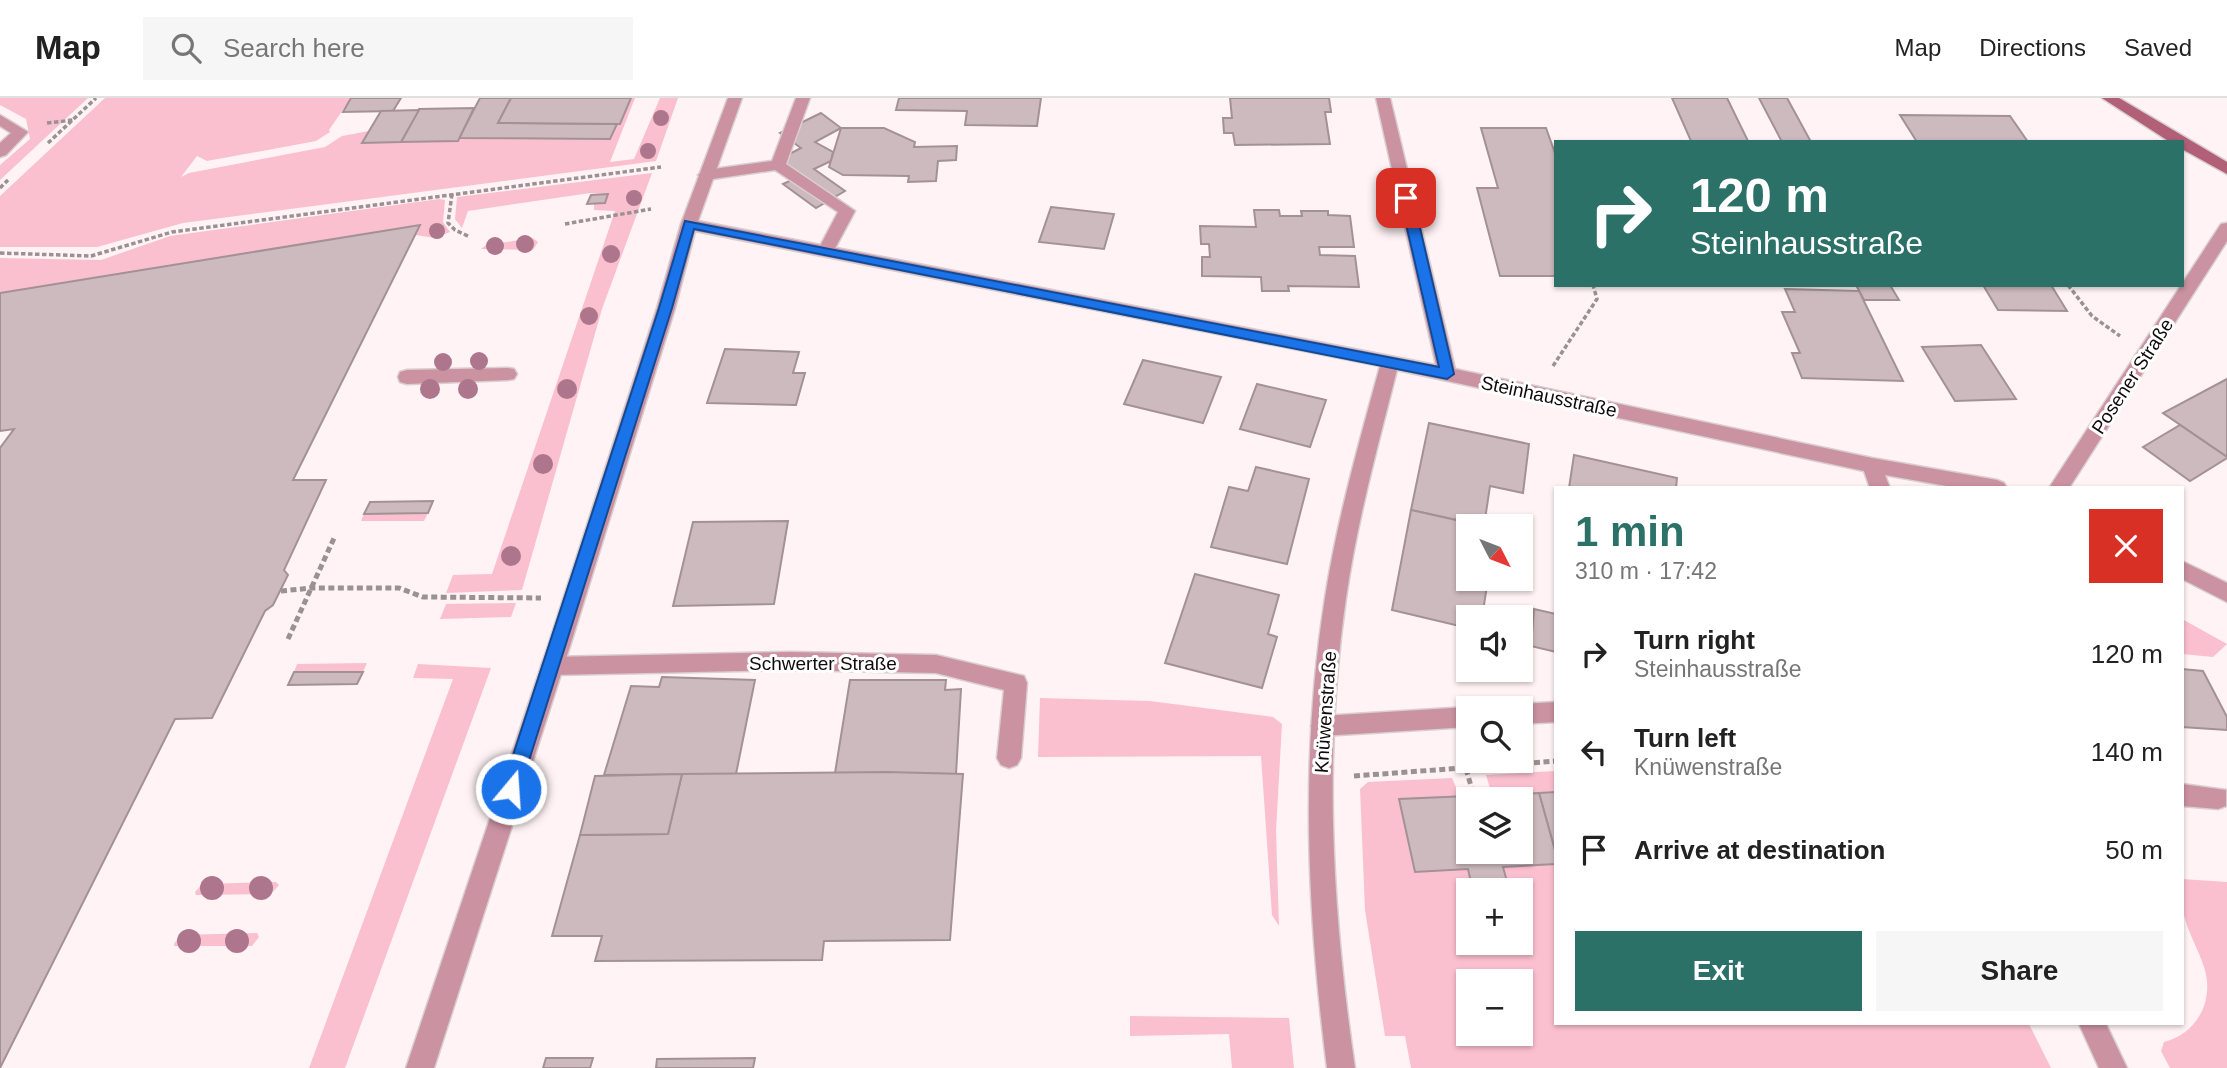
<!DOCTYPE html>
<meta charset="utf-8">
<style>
body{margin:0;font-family:Helvetica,sans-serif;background:#f6f6f6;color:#222;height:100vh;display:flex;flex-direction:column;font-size:26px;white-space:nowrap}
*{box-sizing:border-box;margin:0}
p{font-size:23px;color:#767676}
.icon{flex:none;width:38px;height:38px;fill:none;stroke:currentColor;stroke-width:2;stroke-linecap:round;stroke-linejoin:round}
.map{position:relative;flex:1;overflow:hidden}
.panel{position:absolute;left:1554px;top:388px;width:630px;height:539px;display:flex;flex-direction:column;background:#fff;border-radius:0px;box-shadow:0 2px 5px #0004}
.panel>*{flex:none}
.top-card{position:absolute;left:1554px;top:42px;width:630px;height:147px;border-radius:0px;box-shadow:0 2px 5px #0004;background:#2b7167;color:#fff;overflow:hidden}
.needle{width:46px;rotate:132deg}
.fabs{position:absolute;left:1456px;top:416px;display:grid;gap:14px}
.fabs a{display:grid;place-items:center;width:77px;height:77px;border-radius:0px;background:#fff;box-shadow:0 2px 5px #0004;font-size:35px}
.pin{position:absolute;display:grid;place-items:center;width:60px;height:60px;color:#fff;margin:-30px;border-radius:14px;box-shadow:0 4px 10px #0006}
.me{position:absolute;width:77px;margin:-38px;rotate:18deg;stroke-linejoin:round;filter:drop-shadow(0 0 5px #0008)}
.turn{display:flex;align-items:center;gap:24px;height:147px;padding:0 21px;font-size:32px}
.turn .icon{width:91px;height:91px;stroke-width:2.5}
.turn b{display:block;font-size:49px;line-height:60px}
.round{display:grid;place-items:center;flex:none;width:74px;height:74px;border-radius:0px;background:#f6f6f6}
.summary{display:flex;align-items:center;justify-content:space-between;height:119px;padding:0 21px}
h1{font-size:42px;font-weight:600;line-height:52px;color:#2b7167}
.button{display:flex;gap:14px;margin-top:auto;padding:14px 21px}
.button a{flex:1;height:80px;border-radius:0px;background:#2b7167;color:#fff;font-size:28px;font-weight:600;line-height:80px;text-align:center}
.button a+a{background:#f6f6f6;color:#222}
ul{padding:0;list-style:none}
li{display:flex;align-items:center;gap:21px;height:98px;padding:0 21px}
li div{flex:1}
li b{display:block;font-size:26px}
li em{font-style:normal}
header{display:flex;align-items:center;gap:42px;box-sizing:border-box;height:98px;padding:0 35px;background:#fff;border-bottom:2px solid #e0e0e0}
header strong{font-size:33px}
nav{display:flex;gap:38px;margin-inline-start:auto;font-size:24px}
.search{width:490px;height:63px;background:#f6f6f6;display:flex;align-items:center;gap:18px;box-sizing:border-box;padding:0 24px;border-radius:0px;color:#767676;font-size:26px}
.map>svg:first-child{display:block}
.green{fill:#fbc0cf;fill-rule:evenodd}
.building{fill:#cdbabe;stroke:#a49196;stroke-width:2;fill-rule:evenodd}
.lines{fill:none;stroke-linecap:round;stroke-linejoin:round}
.lane-casing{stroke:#d9ced0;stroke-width:3}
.street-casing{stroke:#d9ced0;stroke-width:3}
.secondary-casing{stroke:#d9ced0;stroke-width:3}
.path-far1{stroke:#9a9193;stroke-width:3.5;stroke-dasharray:4.5 2.5;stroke-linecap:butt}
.path{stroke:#9a9193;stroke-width:5;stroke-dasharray:6 3.5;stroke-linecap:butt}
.lane{fill:#cb92a1;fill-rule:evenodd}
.street{fill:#cb92a1;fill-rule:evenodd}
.secondary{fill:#b16078;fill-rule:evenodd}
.tree{fill:#ae768c}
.route{fill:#1a73e8;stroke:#114b97;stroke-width:2}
.labels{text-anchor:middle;stroke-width:6;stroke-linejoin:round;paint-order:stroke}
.street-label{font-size:19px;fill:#100a0c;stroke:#fff}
</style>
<header>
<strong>Map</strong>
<div class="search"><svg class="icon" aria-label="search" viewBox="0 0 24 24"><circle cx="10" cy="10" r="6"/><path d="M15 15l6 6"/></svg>Search here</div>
<nav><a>Map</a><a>Directions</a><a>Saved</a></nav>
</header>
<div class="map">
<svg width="2227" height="970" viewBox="0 0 2227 970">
<rect width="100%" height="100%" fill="#fff3f5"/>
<!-- green -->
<g class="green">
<polygon points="0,0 88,0 0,82 0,67 30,41 26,21 0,7"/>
<polygon points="105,0 351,0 329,32 330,34 316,43 207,63 197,58 181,79 189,75 325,49 342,38 369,33 363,45 457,43 459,40 610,41 617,26 621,25 631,0 635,0 610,64 634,61 660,0 678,0 656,63 183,125 97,149 0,149 0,98"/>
<polygon points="652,75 602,211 522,492 446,495 453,477 492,476 615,113 594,112 594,106 605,105 608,96 590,95 468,113 462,130 455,121 457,99"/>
<polygon points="439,101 445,102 443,124 450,134 435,140 416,137 419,127 0,195 0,160 101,162 170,138"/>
<polygon points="533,140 538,144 533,152 481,151 486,147"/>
<polygon points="428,415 424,423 361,423 364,416"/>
<polygon points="516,505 511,519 440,521 446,506"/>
<polygon points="2182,521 2227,546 2213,559 2182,556"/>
<polygon points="367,565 363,574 294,574 297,566"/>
<polygon points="418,566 491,570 345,970 309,970 453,581 413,580"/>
<polygon points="1040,600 1150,603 1273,619 1282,626 1276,733 1279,828 1272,817 1261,658 1038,659"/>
<polygon points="1556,673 1556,694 1492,697 1486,677"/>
<path d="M1452 680 1460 698 1399 702 1415 774 1468 771 1472 789 1507 787 1503 769 1556 766V926H2029L2051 970H1411L1405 938H1385L1365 812 1360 691 1368 684ZM1468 793H1521V845H1468ZM1468 884H1521V936H1468Z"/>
<path d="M2182 781 2227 784V970H2170L2161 953 2164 944C2197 936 2215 902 2204 869 2198 850 2187 833 2183 813 2181 803 2182 791 2182 781Z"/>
<polygon points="276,784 279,787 271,796 196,797 195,794 202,786"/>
<polygon points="257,835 259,839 252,848 174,848 174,846 180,837"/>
<polygon points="1130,918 1289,920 1294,970 1232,970 1229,936 1130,938"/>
</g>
<!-- building -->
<g class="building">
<polygon points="351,0 401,0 393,13 343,14"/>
<polygon points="480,0 511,0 498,25 617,26 610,41 459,40"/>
<polygon points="511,0 631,0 620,26 498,25"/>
<polygon points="899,0 1041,0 1037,28 965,27 967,13 896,12"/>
<polygon points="1230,0 1329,0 1331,14 1325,14 1330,46 1235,47 1233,35 1224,35 1223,20 1232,20"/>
<polygon points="1672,0 1727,0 1748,43 1691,43"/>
<polygon points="1759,0 1787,0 1811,44 1782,44"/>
<polygon points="474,10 458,43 401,44 419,11"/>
<polygon points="419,12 401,44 362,45 381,13"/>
<polygon points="821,15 841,30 815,44 833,54 831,63 814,71 845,93 816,110 783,86 794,81 772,65 801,50 780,35"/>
<polygon points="1900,17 2010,18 2028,44 1917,44"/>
<polygon points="841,30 884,30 915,44 914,49 957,48 956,62 938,63 936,83 908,84 909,78 843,77 829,69"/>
<polygon points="1481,30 1546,30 1556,58 1556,178 1500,178 1477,90 1498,90"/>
<polygon points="608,96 605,105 587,106 591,97"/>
<polygon points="1051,109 1114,116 1104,151 1039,144"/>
<polygon points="1254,112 1279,112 1280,118 1302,118 1301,113 1328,113 1328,117 1350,118 1354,149 1319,149 1320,157 1355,158 1359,189 1288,188 1289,193 1262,193 1261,179 1202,178 1202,159 1210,159 1209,146 1201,146 1200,128 1256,129"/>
<polygon points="420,127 293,382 326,382 284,472 288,477 273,507 265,513 212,620 175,621 0,970 0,350 14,331 0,333 0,195"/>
<polygon points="1856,187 1890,187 1899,202 1864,202"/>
<polygon points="1983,187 2051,187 2067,213 1998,212"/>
<polygon points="1785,191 1859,193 1903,283 1802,280 1792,255 1800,255 1782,214 1795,214"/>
<polygon points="1981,247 2016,301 1955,303 1922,249"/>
<polygon points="725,251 799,254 793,275 805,275 796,307 707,305"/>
<polygon points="1143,262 1221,279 1203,325 1124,306"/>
<polygon points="2227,281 2227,359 2163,315"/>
<polygon points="1257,286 1326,302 1310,349 1240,331"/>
<polygon points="1429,325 1529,346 1523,395 1490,388 1484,428 1411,412"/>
<polygon points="2180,327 2227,359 2227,360 2190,383 2143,349"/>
<polygon points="1574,357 1677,380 1676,390 1569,390"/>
<polygon points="1256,369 1309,381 1287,466 1211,449 1229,389 1248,393"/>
<polygon points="433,403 428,415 364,416 370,404"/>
<polygon points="1411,412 1487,429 1468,429 1468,481 1488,481 1482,520 1468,520 1468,530 1392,512"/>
<polygon points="788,423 774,506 673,508 693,424"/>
<polygon points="1195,476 1279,497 1268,536 1277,539 1262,590 1165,565"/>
<polygon points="1534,511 1556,516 1556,554 1531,548"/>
<polygon points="2182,571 2203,573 2227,619 2227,632 2182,629"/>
<polygon points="294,574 363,574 357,586 288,587"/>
<polygon points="662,579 755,582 736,676 604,677 631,588 659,589"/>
<polygon points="850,582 946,582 945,592 961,591 956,676 835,675"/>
<polygon points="888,674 963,676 950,842 824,843 822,862 595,863 602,838 552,838 580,737 668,736 682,676"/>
<polygon points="682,676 668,736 580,737 595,678"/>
<polygon points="1556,694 1556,756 1539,695"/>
<path d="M1539 695 1556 756V766L1503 769 1508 787 1472 789 1468 771 1415 774 1399 701ZM1468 702H1521V754H1468Z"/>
<polygon points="546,960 593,960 590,970 543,970"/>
<polygon points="755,960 753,970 656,970 657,961"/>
</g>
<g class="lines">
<defs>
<g id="lane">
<polygon points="796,0 810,0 786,66 855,113 832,156 826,157 818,152 838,114 775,72 706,82 698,77 706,72 772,63"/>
<polygon points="0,17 28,34 6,57 0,59 0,45 11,35 0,28"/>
<polygon points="508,270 514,271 517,276 514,281 508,282 407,286 400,284 398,279 400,274 407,272"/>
<polygon points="791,554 936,557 1024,578 1027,585 1021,660 1017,667 1009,670 1001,667 997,660 1004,592 936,575 791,572 552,577 544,575 541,568 544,561 552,559"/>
<polygon points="1556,604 1556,624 1521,626 1521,611 1512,611 1521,606"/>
<polygon points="1468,609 1473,611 1468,611 1468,629 1322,638 1314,635 1311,628 1314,621 1322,618"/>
<polygon points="2182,686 2226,692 2226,708 2218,711 2182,708"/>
</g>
<g id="street">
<path d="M728 0H742L698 123 1436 267 1376 0H1390L1455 271 1872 360 1997 382 2004 385 2007 390H1958L1885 377 1890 390H1870L1864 373 1397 272C1378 347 1357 423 1346 500 1323 657 1332 814 1355 970H1327C1307 814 1300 657 1325 500 1337 422 1359 345 1380 268L695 133 675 210 571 545 434 970H406L549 545 657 210 681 126Z"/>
<polygon points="2227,125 2227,143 2069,390 2049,390 2221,126"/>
<polygon points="2182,463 2227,485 2227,504 2182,481"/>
<polygon points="2079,926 2106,926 2127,970 2099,970"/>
</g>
<polygon id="secondary" points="2102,0 2119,0 2227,64 2227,76 2182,51 2182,44 2170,44"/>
</defs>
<!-- lane casing -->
<use href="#lane" class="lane-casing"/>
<!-- street casing -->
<use href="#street" class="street-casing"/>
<!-- secondary casing -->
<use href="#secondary" class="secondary-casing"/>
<!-- path-far1 -->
<g class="path-far1">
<polyline points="47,25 73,22"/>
<polyline points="48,45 96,0"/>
<polyline points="0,90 8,82"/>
<polyline points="452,96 448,125 455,132 470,139"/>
<polyline points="565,126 651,111"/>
<polyline points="0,155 91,158 172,134 661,69"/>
<polyline points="2068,187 2092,218 2120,238"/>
<polyline points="1553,268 1597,201 1593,187"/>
</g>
<!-- path -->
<g class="path">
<polyline points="281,493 312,490 399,490 423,499 541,500"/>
<polyline points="288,541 335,438"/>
<polyline points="1466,671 1474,698"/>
<polyline points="1354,678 1556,663"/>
</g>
<!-- lane -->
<use href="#lane" class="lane"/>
<!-- street -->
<use href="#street" class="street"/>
<!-- secondary -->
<use href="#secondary" class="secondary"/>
</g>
<!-- trees -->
<g class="tree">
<circle cx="661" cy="20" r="8"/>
<circle cx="648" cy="53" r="8"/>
<circle cx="634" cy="100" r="8"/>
<circle cx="437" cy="133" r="8"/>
<circle cx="525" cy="146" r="9"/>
<circle cx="495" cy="148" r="9"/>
<circle cx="611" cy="156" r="9"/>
<circle cx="589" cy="218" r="9"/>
<circle cx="479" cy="263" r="9"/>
<circle cx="443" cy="264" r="9"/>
<circle cx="430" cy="291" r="10"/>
<circle cx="468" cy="291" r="10"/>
<circle cx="567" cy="291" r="10"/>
<circle cx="543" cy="366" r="10"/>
<circle cx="511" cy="458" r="10"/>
<circle cx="212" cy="790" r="12"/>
<circle cx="261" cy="790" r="12"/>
<circle cx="189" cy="843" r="12"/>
<circle cx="237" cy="843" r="12"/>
</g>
<!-- route -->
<polygon class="route" points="1406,97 1413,100 1454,276 1447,281 694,131 672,210 520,691 518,697 511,699 505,697 502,691 659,210 685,123 1439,269 1400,100"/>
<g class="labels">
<!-- street labels -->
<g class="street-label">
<text transform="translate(2132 278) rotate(-57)" y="7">Posener Straße</text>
<text transform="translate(1549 298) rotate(12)" y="7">Steinhausstraße</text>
<text x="823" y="572">Schwerter Straße</text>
<text transform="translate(1325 614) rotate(-86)" y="7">Knüwenstraße</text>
</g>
</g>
</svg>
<div class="fabs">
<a><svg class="needle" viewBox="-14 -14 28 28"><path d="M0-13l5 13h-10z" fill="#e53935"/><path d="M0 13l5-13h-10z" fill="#767676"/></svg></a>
<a><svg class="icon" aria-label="sound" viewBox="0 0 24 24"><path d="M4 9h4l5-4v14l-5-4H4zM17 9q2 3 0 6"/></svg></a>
<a><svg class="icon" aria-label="search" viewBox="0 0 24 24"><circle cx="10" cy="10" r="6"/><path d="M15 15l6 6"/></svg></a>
<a><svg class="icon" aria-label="layers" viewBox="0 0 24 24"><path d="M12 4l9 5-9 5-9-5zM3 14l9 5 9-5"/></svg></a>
<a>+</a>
<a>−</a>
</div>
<div class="pin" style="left:1406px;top:100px;background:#d93025"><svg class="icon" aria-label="arrive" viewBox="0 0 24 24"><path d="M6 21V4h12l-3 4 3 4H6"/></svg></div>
<svg class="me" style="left:511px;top:691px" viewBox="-20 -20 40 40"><circle r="17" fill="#1a73e8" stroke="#fff" stroke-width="3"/><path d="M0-11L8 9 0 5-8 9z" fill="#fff"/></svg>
<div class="top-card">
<div class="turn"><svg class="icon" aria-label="right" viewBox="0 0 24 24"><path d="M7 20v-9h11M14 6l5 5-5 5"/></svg><div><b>120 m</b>Steinhausstraße</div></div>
</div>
<section class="panel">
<div class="summary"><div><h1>1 min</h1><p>310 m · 17:42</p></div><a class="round" style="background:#d93025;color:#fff"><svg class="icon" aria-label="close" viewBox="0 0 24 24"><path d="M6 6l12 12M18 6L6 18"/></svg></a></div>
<ul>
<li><svg class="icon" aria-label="right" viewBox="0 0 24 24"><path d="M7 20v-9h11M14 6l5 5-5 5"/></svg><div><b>Turn right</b><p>Steinhausstraße</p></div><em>120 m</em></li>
<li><svg class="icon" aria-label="left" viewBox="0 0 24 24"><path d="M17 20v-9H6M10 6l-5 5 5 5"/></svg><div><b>Turn left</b><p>Knüwenstraße</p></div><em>140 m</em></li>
<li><svg class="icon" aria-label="arrive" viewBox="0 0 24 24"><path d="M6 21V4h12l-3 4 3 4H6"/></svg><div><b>Arrive at destination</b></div><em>50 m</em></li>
</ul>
<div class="button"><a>Exit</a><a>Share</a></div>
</section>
</div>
